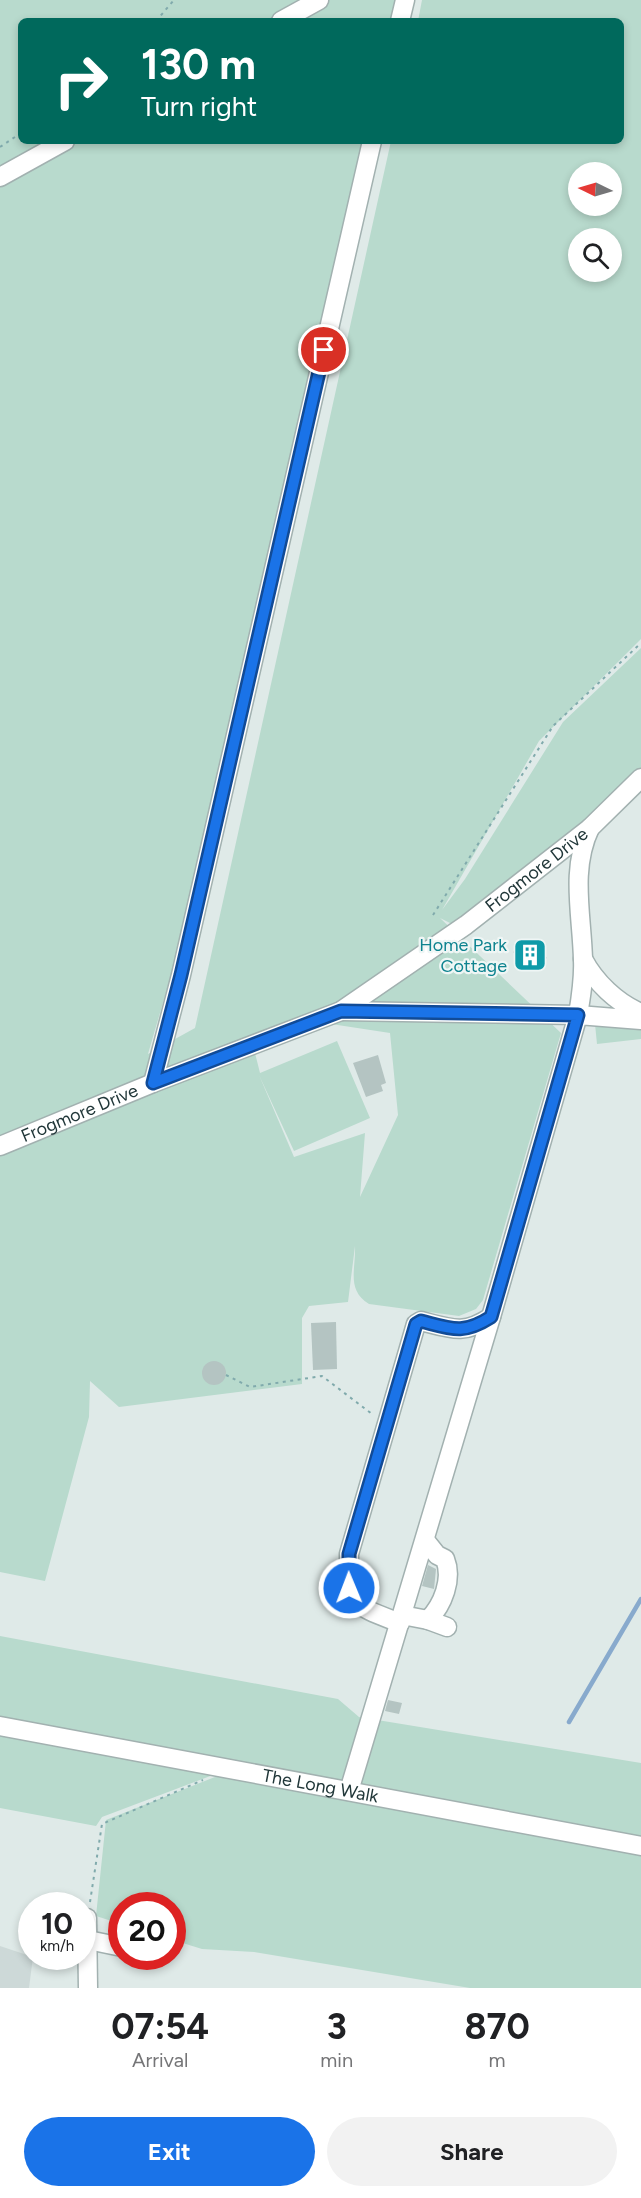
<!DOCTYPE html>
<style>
body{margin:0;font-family:Figtree,sans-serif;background:#f2f2f2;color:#202124;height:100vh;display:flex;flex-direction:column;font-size:22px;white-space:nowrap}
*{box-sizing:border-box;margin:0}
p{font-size:20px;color:#757577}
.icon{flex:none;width:33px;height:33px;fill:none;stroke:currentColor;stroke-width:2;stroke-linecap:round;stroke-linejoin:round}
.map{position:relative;height:1988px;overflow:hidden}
.sheet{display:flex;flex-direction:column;background:#fff;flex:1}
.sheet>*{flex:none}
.banner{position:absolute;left:18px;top:18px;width:606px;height:126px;border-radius:9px;box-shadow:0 3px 9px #0003;background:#00695c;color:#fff;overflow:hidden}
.needle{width:39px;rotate:275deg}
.buttons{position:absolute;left:568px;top:162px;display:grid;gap:12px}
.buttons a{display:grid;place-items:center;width:54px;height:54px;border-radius:50%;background:#fff;box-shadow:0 3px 9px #0003;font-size:30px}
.speed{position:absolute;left:18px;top:1892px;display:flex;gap:12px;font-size:30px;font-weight:700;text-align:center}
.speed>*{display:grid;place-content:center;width:78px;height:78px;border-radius:50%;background:#fff;box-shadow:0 3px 9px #0003;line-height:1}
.speed small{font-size:15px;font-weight:400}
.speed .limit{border:9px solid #d22;background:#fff;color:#111}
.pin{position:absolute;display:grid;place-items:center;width:51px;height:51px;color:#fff;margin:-26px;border:3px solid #fff;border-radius:50%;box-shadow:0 2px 6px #0007}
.me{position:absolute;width:66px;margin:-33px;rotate:359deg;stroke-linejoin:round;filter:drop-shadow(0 0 4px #0008)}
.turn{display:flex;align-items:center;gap:21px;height:126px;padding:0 24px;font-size:27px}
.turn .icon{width:78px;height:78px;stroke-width:2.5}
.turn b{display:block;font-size:42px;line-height:51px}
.eta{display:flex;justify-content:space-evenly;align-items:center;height:102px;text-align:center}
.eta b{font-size:36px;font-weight:700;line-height:42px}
.action{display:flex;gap:12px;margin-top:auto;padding:12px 24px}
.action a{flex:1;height:69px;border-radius:36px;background:#1a73e8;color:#fff;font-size:24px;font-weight:700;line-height:69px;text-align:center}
.action a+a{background:#f2f2f2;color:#202124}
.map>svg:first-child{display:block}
.built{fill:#cdd9d8}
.green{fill:#b8dacd;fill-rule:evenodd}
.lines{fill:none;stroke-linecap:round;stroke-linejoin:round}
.stream{stroke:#88aacd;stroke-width:4.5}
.building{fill:#b4c4c2}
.minor-casing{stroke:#a2b1b0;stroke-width:21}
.path{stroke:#80aaac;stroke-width:2;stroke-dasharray:3 4.5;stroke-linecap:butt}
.minor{stroke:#fff;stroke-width:18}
.route-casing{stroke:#114b97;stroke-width:15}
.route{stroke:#1a73e8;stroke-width:10}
.labels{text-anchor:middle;stroke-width:4.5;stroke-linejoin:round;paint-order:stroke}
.street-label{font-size:18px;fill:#213739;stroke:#eff6f5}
.culture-label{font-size:18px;fill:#0d838f;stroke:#eff6f5;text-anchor:end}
</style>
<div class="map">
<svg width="641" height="1988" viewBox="0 0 641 1988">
<rect width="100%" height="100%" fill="#dfeae8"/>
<!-- built -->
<polygon class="built" points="0,1946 33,1957 29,1988 0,1988"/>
<!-- green -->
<g class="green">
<path d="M0 0H399L394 21H21V141H366L178 951 148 1054 195 1028 391 141H621V21H418L422 0H641V639L539 741 442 910 465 879 563 722 641 648V770L576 832 454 925 440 918 561 1033 483 1300 476 1309 459 1316 369 1304C346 1290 356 1269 355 1246L348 1302 309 1306 302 1318V1384L119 1407 90 1381 89 1417 45 1581 0 1572ZM579 172H612V206H579ZM579 238H612V272H579ZM318 1022 390 1033 398 1115 360 1197 365 1133 294 1157 259 1075 294 1151 370 1118 337 1041 260 1073 254 1049Z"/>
<polygon points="595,1024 641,1026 641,1039 597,1044"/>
<polygon points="0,1636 338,1699 359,1717 641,1763 641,1843 0,1721"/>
<polygon points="0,1734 213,1775 102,1817 96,1826 0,1808"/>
<polygon points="220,1775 641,1855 641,1988 470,1988 254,1952 202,1949 173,1940 172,1905 122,1905 121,1924 96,1916 106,1820"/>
</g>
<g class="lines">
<!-- stream -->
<polyline class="stream" points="569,1722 641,1599"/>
</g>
<!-- building -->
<g class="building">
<polygon points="530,939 547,958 528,970 513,952"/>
<polygon points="378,1055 386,1083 381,1085 383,1091 366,1097 353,1063"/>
<polygon points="336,1322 337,1369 313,1370 311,1323"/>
<circle cx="214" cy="1373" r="12"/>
<polygon points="428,1565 436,1569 434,1589 422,1586"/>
<polygon points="388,1700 402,1703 399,1714 385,1711"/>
</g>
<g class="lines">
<defs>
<g id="minor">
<polyline points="281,21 319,0"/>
<polyline points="400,21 405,0"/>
<polyline points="0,177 65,141"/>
<path d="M583 959C595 982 617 1003 641 1013"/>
<path d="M341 1011 578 1015C581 997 584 979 583 960 582 915 570 870 590 828"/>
<polyline points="153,1083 181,975 372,141"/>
<path id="s1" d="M0 1146 153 1083 341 1011 466 925 590 828 641 778"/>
<path d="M402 1615 428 1620C443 1605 453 1579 445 1559L437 1555 425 1540"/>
<polyline points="428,1620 447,1627"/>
<path d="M400 1623C353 1605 349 1606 349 1554L416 1324 421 1321C452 1329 464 1335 491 1317"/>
<path id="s2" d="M0 1726 641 1846"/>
<polyline points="349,1791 491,1317 578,1015 641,1020"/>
<polyline points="87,1918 88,1988"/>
<polyline points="88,1940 122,1947"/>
</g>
</defs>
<!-- minor casing -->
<use href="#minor" class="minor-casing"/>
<!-- path -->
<g class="path">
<polyline points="156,21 174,0"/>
<polyline points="0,147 21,133"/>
<polyline points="433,915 553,726 641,643"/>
<polyline points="226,1375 250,1387 322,1376 372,1414"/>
<polyline points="90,1902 102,1824 203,1780"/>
</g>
<!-- minor -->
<use href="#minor" class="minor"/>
</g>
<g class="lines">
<defs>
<path id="route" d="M324 350 181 975 153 1083 341 1011 578 1015 491 1317C463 1335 452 1329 421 1321L416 1324 349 1554V1588"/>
</defs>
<!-- route casing -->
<use href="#route" class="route-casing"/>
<!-- route -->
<use href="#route" class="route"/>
</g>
<!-- icons -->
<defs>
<symbol id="building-square" viewBox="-11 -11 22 22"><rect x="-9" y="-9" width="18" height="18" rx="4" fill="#0f9aa8" stroke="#eff6f5"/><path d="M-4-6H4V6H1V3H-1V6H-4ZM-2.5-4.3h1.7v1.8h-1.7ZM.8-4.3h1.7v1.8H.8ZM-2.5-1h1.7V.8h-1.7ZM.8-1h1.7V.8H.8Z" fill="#fff"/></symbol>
</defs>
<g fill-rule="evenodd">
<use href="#building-square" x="511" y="936" width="38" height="38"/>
</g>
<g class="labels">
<!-- street labels -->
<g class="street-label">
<text dy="6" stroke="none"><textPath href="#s1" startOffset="608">Frogmore Drive</textPath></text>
<text dy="6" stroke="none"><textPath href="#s1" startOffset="86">Frogmore Drive</textPath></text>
<text dy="6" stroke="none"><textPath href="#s2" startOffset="326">The Long Walk</textPath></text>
</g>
<!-- culture labels -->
<g class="culture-label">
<text x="507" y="951">Home Park<tspan x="507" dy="21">Cottage</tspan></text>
</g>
</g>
</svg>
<div class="buttons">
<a><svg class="needle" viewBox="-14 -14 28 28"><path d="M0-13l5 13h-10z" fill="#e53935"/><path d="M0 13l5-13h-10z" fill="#757577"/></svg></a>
<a><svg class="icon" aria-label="search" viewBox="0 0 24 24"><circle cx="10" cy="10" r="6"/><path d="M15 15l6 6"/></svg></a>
</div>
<div class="speed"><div>10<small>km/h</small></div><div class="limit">20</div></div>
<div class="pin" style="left:324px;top:350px;background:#d93025"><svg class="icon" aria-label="arrive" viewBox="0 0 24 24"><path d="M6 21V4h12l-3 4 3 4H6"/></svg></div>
<svg class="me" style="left:349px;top:1588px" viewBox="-20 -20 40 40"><circle r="17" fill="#1a73e8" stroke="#fff" stroke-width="3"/><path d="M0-11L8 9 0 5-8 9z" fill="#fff"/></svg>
<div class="banner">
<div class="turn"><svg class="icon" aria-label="right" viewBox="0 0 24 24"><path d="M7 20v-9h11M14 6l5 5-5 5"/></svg><div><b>130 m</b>Turn right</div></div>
</div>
</div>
<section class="sheet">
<div class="eta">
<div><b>07:54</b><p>Arrival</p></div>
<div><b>3</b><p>min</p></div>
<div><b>870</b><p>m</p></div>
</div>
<div class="action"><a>Exit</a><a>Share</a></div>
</section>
